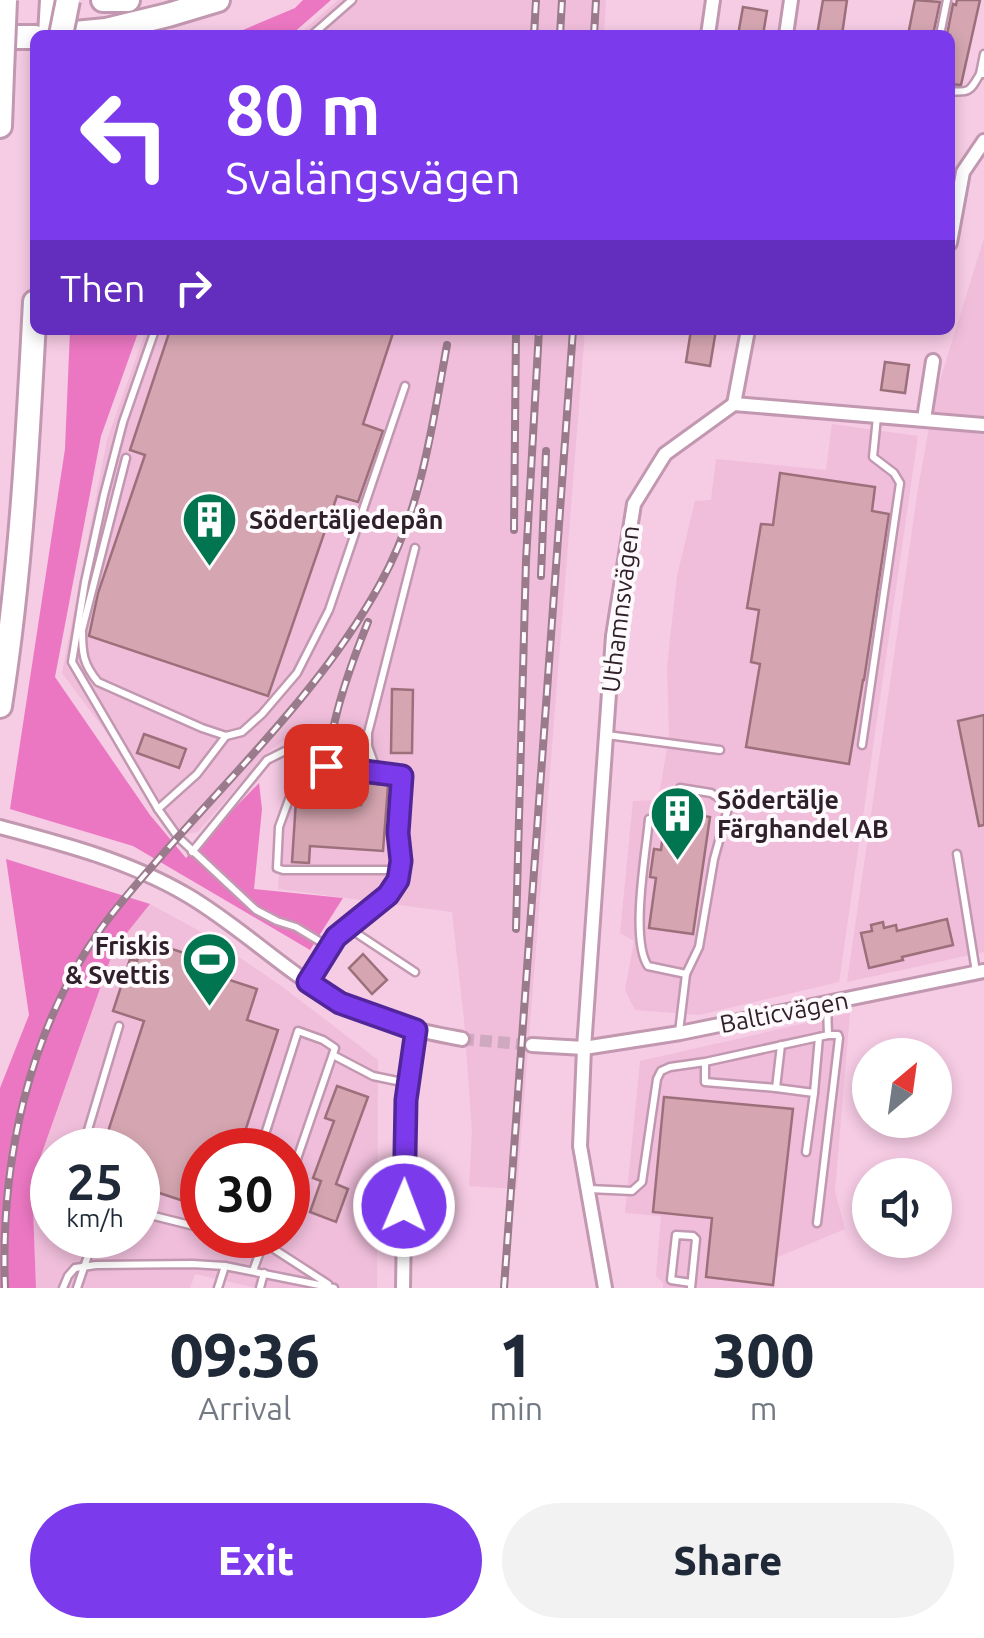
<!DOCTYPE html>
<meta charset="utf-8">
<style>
body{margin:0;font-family:Ubuntu,sans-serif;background:#f2f2f3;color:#1f2937;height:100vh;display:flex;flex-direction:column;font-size:38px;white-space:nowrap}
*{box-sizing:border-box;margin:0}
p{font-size:32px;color:#747a83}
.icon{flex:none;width:55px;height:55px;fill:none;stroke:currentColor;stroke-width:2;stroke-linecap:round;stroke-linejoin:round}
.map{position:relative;height:1288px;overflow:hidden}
.side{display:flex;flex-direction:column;background:#fff;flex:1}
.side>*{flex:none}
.guide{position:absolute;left:30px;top:30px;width:925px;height:305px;border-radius:15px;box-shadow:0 5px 15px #0003;background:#7c3aed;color:#fff;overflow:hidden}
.needle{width:65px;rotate:29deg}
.fabs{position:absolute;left:852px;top:1038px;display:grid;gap:20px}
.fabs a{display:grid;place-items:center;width:100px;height:100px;border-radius:50%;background:#fff;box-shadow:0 5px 15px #0003;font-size:50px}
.speed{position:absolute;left:30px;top:1128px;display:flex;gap:20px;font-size:50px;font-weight:700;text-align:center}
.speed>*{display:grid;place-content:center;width:130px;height:130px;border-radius:50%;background:#fff;box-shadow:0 5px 15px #0003;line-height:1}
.speed small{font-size:25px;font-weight:400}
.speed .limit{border:15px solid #d22;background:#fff;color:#111}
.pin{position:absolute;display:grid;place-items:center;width:85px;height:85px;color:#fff;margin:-42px;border-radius:20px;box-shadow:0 5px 15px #0006}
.me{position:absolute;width:110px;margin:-55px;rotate:1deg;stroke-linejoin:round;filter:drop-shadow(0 0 8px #0008)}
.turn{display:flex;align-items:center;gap:35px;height:210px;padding:0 30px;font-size:45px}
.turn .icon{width:130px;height:130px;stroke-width:2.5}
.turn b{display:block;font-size:70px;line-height:85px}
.then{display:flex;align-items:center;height:95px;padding:0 30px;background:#0003;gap:20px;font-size:38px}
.eta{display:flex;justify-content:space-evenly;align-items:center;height:170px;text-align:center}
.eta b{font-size:60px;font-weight:800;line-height:70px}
.cta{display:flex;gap:20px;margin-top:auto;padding:20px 30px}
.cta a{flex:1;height:115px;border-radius:60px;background:#7c3aed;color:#fff;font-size:40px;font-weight:800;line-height:115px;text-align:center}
.cta a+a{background:#f2f2f3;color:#1f2937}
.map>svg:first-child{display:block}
.built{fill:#f0bedb;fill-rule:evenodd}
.forest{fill:#eb77c2}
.building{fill:#d5a6b1;stroke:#9c707b;stroke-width:2.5}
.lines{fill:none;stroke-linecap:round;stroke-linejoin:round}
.minor-tunnel{stroke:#cea9bf;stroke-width:12;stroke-dasharray:12 6;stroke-linecap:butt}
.service-casing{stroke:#c198b0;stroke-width:11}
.minor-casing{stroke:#c198b0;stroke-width:18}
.motorway-casing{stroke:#c198b0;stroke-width:28}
.service{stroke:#fff;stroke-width:6}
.minor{stroke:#fff;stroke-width:12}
.motorway{stroke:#fff;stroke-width:22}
.rail-casing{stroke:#997b8c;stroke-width:8}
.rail{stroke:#fef9fc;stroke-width:4;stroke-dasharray:11;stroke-linecap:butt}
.motorway-bridge-casing{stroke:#c198b0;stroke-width:28;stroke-linecap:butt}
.motorway-bridge{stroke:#fff;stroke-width:22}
.route-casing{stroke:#51269a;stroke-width:25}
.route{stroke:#7c3aed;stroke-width:18}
.labels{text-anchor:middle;stroke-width:8;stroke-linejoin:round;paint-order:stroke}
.poi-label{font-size:25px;font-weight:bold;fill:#2f2029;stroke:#fef9fc;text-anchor:start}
.street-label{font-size:25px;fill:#2f2029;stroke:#fef9fc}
</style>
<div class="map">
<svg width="984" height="1288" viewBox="0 0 984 1288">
<rect width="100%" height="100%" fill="#f6cbe4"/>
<!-- built -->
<g class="built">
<polygon points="338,0 606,0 604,35 298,35"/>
<polygon points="984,238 984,952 847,982 918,489 934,400"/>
<polygon points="146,330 585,330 517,1189 469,1186 472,1131 464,1020 452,912 278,889 289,736 266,754 198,832 186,834 178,828 62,673 107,440"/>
<polygon points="832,424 918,436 839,982 699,1015 635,1010 625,990 634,941 620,933 633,801 658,800 669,738 667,667 677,576 695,501 711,500 716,459 826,470"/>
<path d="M150 904 207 935 284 988 378 1060 377 1288H256L195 1274 190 1288H36L32 1181 114 949ZM52 1150H138V1235H52ZM202 1150H288V1235H202Z"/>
<polygon points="850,1013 835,1191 845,1229 778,1257 774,1288 663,1288 663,1283 656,1276 661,1216 625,1213 640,1061"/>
</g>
<!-- forest -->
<g class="forest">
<polygon points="303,0 331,0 291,35 231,35 295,8"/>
<polygon points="70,330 139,330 101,436 55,677 150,815 186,858 259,783 262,809 254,889 343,898 310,950 133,846 10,809 65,449"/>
<polygon points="6,859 150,904 114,949 32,1181 36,1288 0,1288 0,1088 29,1015"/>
</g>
<!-- building -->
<g class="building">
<polygon points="823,0 847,0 842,35 817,35"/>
<polygon points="915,0 940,2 933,35 908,35"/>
<polygon points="957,0 980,0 961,85 950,84 950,35 947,35 953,4 956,5"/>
<polygon points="743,7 767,11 763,35 738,35"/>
<polygon points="170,330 394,330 363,424 383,431 358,502 337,496 268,696 89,636 98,593 145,455 130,450"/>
<polygon points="691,330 716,330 710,366 686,362"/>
<polygon points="885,362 909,365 905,393 881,390"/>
<polygon points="780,473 875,487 872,511 889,514 864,680 863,680 849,764 746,747 760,664 751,662 759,610 747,608 761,524 773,525"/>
<polygon points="392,689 413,690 412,753 391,753"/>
<polygon points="984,715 984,825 979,826 958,721"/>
<polygon points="144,734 186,749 179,768 137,753"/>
<polygon points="363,783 388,785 383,851 310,846 309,863 292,862 296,801 361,805"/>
<polygon points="666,810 710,817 693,934 649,928 656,878 650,877 654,849 661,850"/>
<polygon points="947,919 953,945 902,957 903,960 869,968 861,933 872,931 871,925 883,922 884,928 896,925 897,931"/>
<polygon points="144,940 203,959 199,970 257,989 247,1020 278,1030 239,1150 202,1150 202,1207 138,1186 138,1150 102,1150 144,1021 113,1011 130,959 137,961"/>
<polygon points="363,954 387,980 372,994 349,968"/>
<polygon points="337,1086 368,1097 336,1184 348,1189 336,1222 310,1212 321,1181 313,1178 334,1121 325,1118"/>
<polygon points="664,1097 793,1109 773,1285 706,1277 712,1218 653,1212"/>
</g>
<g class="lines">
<!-- minor-tunnel -->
<polyline class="minor-tunnel" points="462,1039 532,1045"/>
<defs>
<g id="service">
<polyline points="312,35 352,0"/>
<polyline points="940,35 947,0"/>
<polyline points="983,74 980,74 984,54"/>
<path d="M950 91C970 93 970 91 980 74"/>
<polyline points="155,330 123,422 104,495 85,582 72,662 158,809 178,837 256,910 277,921 296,927 329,947"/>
<path d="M126 458 82 630C82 653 83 664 98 682L202 728 226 736 242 732 262 714 297 673 329 610 405 386"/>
<polyline points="607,735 720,750"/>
<polyline points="862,745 900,483 894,473 873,457 877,417"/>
<polyline points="304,758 279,827 277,868 283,870 401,870"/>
<polyline points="377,772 368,746 368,733 415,548"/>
<polyline points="680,788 711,793 724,801 727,812 714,859 699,947 686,974"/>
<polyline points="158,809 197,774 226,736"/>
<path d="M649 819C646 853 630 939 648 966L686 974 679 1032"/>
<polyline points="192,852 267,760 285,751 326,766 401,775 398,833 401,861 398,880 388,895 336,937 307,982"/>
<polyline points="957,854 976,972"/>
<polyline points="347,927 415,972"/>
<polyline points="333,1055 373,1076 407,1083"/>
<polyline points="705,1063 705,1082 776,1088 781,1045"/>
<polyline points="776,1088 814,1093 806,1152"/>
<polyline points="814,1093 819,1037"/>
<polyline points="82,1150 119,1026"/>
<polyline points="260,1150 298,1031 323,1040 335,1048 288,1185"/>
<polyline points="589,1189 632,1191 642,1182 657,1079 661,1071 670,1067 705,1062 828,1035 827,1005"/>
<polyline points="138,1212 202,1228"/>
<polyline points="817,1223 839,1038 838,1035 828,1035"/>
<polyline points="233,1235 263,1242 328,1284"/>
<polyline points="253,1271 266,1235"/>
<polyline points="63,1288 68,1276 75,1268 96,1265 192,1264 225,1266 334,1288"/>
<polyline points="77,1288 95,1235"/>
<polyline points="218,1288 225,1266"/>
<polyline points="260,1288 264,1273"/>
<polyline points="691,1288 696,1239 693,1236 676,1235 671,1280 691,1283"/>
</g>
<g id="minor">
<polyline points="708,35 713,0"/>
<polyline points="786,35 791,0"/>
<polyline points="950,243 963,172 984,141"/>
<polyline points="734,404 748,330"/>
<polyline points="924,419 933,361"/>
<path d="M0 827C64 844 129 861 187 895 240 926 284 971 338 1001 376 1023 420 1031 462 1039"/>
<polyline points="532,1045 584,1048 680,1033 984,971"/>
<polyline points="403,1288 406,1101 416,1030"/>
<polyline points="605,1288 580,1146 584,1048 613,636 634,504 665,454 734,404 984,425"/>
</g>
<g id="motorway">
<polyline points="103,0 128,0"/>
<polyline points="50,35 52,0"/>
<polyline points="54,35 106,30 168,15 218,0"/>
<polyline points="0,37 35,37"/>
<polyline points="0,126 2,72"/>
<path d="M0 706C21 572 28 437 35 302"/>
</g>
</defs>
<!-- service casing -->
<use href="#service" class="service-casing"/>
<!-- minor casing -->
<use href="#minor" class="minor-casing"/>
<!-- motorway casing -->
<use href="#motorway" class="motorway-casing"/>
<!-- service -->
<use href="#service" class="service"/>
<!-- minor -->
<use href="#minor" class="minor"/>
<!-- motorway -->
<use href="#motorway" class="motorway"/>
<defs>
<g id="rail">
<polyline points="534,35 536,0"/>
<polyline points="560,35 562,0"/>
<polyline points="594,35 596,0"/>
<polyline points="514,530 516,330"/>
<polyline points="541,576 546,451"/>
<polyline points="307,799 314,749"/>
<path d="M322 799C329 731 342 686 368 622"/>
<polyline points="516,929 526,560 539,330"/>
<path d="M5 1288C0 1164 28 1032 100 930 119 903 141 879 163 854 238 768 324 686 380 584 421 511 432 427 447 345"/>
<polyline points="504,1288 573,330"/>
</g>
</defs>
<!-- rail casing -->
<use href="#rail" class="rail-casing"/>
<!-- rail -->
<use href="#rail" class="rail"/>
<defs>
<g id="motorway-bridge">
<polyline points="61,35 68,0"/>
<polyline points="2,72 5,0"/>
</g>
</defs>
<!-- motorway-bridge casing -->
<use href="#motorway-bridge" class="motorway-bridge-casing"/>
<!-- motorway-bridge -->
<use href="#motorway-bridge" class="motorway-bridge"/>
</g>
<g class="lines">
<defs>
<polyline id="route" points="326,766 402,776 398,833 401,861 398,880 388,895 336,937 308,982 340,1003 416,1030 406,1100 404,1206"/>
</defs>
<!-- route casing -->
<use href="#route" class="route-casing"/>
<!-- route -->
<use href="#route" class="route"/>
</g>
<!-- icons -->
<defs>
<symbol id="building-pin" viewBox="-11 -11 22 30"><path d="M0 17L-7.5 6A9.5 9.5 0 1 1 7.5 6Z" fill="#00754f" stroke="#fef9fc"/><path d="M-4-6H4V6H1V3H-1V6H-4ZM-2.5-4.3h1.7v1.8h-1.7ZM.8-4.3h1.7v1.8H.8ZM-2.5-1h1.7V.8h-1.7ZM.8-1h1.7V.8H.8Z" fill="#fff"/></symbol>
<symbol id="stadium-pin" viewBox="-11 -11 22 30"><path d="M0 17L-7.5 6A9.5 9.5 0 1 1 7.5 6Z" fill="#00754f" stroke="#fef9fc"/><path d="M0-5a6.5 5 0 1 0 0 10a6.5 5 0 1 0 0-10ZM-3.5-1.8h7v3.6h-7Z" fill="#fff"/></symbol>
</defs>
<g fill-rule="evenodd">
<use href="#building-pin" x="178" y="488" width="63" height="86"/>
<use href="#building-pin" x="646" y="782" width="63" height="86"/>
<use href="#stadium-pin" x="178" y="928" width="63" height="86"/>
</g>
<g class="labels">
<!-- poi labels -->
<g class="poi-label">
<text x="249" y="529">Södertäljedepån</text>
<text x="717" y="809">Södertälje<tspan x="717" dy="29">Färghandel AB</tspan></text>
<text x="170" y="955" text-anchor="end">Friskis<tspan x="170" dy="29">&amp; Svettis</tspan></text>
</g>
<!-- street labels -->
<g class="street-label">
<text transform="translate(620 609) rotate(-83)" y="9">Uthamnsvägen</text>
<text transform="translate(784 1012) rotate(-11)" y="9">Balticvägen</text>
</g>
</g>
</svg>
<div class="fabs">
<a><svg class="needle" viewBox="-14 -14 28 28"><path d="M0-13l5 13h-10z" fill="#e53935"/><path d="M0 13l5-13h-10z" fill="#747a83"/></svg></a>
<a><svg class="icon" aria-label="sound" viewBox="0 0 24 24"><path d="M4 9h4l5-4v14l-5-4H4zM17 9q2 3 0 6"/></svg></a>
</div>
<div class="speed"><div>25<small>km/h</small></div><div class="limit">30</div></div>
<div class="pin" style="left:326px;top:766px;background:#d93025"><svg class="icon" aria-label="arrive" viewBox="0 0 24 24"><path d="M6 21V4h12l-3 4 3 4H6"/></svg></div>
<svg class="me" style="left:404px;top:1206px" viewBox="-20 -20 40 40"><circle r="17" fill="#7c3aed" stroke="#fff" stroke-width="3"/><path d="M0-11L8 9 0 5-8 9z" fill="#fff"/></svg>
<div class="guide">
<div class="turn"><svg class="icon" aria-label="left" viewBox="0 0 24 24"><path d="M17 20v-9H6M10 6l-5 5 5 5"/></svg><div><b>80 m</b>Svalängsvägen</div></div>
<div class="then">Then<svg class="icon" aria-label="right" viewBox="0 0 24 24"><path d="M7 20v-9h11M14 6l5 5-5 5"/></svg></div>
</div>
</div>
<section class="side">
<div class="eta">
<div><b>09:36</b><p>Arrival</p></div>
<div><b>1</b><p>min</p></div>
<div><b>300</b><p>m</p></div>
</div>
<div class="cta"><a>Exit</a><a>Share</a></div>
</section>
